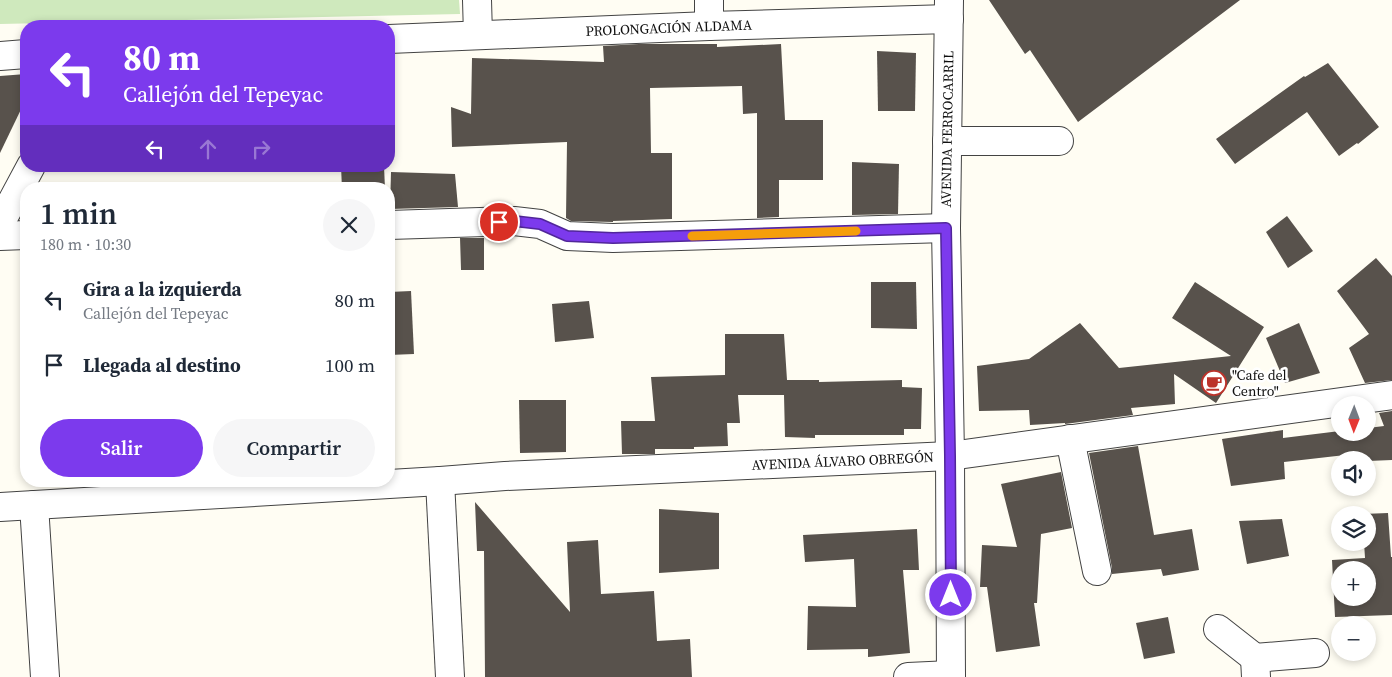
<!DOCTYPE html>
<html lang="es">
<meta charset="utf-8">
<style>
body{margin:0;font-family:"Source Serif 4",serif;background:#f6f6f7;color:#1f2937;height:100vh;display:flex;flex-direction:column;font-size:19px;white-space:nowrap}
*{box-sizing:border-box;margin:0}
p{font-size:16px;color:#747a83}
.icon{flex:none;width:28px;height:28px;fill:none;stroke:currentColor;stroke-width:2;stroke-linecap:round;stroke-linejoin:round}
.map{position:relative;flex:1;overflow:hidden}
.side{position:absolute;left:20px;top:182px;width:375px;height:305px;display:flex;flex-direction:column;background:#fff;border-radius:20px;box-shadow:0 2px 8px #0003}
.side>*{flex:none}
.top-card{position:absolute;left:20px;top:20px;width:375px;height:152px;border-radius:20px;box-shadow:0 2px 8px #0003;background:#7c3aed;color:#fff;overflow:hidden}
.needle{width:32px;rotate:181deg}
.tools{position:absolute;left:1331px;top:396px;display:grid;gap:10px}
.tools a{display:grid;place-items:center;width:45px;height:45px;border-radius:50%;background:#fff;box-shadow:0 2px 8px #0003;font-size:25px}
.pin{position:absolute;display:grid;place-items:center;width:42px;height:42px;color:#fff;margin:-21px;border:2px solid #fff;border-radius:50%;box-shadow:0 1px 5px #0007}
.me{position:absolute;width:55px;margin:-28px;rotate:0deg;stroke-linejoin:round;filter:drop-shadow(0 0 4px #0008)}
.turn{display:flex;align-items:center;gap:18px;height:105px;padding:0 20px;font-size:22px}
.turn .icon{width:65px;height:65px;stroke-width:2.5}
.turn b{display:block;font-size:35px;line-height:42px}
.lanes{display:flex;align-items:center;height:48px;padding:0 20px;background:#0003;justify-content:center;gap:25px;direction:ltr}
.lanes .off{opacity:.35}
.round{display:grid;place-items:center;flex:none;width:52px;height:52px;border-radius:26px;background:#f6f6f7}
.overview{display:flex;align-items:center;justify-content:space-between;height:85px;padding:0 20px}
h1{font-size:30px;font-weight:600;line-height:38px}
.action{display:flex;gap:10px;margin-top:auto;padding:10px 20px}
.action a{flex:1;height:58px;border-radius:30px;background:#7c3aed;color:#fff;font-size:20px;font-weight:600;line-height:58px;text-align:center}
.action a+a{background:#f6f6f7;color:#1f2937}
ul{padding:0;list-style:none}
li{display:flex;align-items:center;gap:15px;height:65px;padding:0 20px}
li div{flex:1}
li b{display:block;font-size:19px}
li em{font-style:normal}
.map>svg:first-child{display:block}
.green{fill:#cfe9bd}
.building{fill:#58524c;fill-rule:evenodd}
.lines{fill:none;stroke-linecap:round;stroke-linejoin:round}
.minor-casing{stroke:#434343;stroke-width:30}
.minor{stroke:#fff;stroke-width:28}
.route-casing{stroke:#51269a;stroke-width:12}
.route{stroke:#7c3aed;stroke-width:9}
.slow{stroke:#f59e0b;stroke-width:9}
.labels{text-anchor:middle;stroke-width:5;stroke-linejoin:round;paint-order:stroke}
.street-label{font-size:14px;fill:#101010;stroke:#fff}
.poi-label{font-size:14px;fill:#101010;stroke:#fff;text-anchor:start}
</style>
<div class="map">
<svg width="1392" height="677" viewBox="0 0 1392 677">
<rect width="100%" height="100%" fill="#fffdf3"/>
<!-- green -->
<polygon class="green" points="0,0 459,0 460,14 0,24"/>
<!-- building -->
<g class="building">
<polygon points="989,0 1240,0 1078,122 1030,50 1025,54"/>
<polygon points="639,44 717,44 717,47 781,44 785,120 823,120 823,180 779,180 779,217 757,218 757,113 743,114 742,86 650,88 651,153 672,153 672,219 613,221 613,222 571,221 566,218 567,142 452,147 451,107 471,114 472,58 604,62 603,46"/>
<polygon points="877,51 916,53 915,111 878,111"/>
<polygon points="1328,63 1379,127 1358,144 1357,143 1339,156 1307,112 1235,164 1216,139 1304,76 1305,77"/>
<polygon points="26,74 26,99 0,153 0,76"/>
<polygon points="852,162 899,164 898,214 852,215"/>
<polygon points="341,166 384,166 385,189 342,189"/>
<polygon points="391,172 455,174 458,207 390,209"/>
<polygon points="1287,216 1313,251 1288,268 1266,232"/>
<polygon points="460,238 484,238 484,270 461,270"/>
<polygon points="1376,258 1392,276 1392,380 1365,383 1349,348 1369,334 1337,291"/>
<polygon points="871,282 916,282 917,329 871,328"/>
<polygon points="1195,282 1264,327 1216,403 1174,374 1175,404 1131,408 1133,415 1065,424 1065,423 1030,425 1029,410 979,411 977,366 1029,359 1080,323 1119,368 1231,356 1172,318"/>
<polygon points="411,291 414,354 389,355 389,292"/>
<polygon points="589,301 594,338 555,342 552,304"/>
<polygon points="1299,323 1320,373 1285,383 1266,338"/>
<polygon points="725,334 784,334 787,380 819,380 819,382 902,380 902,387 922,388 921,429 904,429 904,435 815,435 815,438 785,437 784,395 738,395 740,423 727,423 728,446 694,447 694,449 655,449 655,454 622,454 621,421 655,421 651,377 725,375"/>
<polygon points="519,400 566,400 566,452 520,453"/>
<polygon points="1392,411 1392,460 1368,461 1355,460 1354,454 1284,462 1285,479 1231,486 1222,439 1283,430 1283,438 1340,431 1340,432 1368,432 1368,428 1384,426 1379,413"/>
<polygon points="1138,446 1154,535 1192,529 1199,570 1163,576 1161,569 1112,574 1112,568 1089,453"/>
<polygon points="1061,472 1072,528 1041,534 1037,603 1034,603 1040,646 996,652 987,587 980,587 982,545 1017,547 1001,484"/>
<polygon points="475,502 570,612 567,542 598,540 601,594 654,591 657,641 690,639 692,677 485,677 484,551 477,551"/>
<polygon points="659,509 719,513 719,569 659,573"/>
<path d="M1388 513 1391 557H1392V615L1335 617 1332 560 1365 558 1364 542H1368V515L1363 514ZM1340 570H1368V598H1340Z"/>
<polygon points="1282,519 1289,556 1247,564 1239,521"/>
<polygon points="917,529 919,570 903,570 910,653 868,657 868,649 807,650 808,606 856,607 854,559 805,562 803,535"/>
<polygon points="1168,617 1175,653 1144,659 1136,623"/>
</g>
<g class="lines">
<defs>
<g id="minor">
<polyline points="477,0 478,35"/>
<polyline points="949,0 946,228 950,456 951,677"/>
<polyline points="709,26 709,0"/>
<path id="s1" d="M389 39 709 26 949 19"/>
<polyline points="0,56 26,54"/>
<polyline points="947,141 1059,141"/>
<polyline points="0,224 31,166"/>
<polyline points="389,225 514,221 540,224 567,236 613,238 946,228"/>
<polyline points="0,236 26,235"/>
<polyline points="1070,439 1097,571"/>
<polyline points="440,481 450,677"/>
<polyline points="34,505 45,677"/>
<path id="s2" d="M0 507 440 481 505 476 950 456 1392 395"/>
<polyline points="1218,629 1255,658"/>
<polyline points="908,677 951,675"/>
<polyline points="1256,677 1255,658 1315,653"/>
</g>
</defs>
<!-- minor casing -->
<use href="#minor" class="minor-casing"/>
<!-- minor -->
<use href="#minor" class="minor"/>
</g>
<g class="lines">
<defs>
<polyline id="route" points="499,222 514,221 540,224 567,236 613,238 946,228 950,456 951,595"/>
</defs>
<!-- route casing -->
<use href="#route" class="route-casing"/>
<!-- route -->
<use href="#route" class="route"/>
<!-- slow -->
<polyline class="slow" points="692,236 856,231"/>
</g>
<!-- icons -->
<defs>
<symbol id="cafe-ring" viewBox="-11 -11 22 22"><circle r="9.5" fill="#fff" stroke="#bc332b" stroke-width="1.5"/><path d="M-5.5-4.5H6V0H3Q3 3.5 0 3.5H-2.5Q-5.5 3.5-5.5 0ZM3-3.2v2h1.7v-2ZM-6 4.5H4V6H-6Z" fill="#bc332b"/></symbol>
</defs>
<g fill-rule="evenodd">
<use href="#cafe-ring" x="1200" y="369" width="28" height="28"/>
</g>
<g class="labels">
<!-- street labels -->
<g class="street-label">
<text dy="5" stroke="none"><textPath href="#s1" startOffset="280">PROLONGACIÓN ALDAMA</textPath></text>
<text transform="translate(947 129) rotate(-89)" y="5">AVENIDA FERROCARRIL</text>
<text dy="5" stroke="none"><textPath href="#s2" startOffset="844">AVENIDA ÁLVARO OBREGÓN</textPath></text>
</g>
<!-- poi labels -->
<g class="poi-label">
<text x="1232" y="380">"Cafe del<tspan x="1232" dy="16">Centro"</tspan></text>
</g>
</g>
</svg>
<div class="tools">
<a><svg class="needle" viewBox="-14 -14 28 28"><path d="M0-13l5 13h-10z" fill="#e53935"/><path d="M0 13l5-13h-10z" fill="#747a83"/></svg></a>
<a><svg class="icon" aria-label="sound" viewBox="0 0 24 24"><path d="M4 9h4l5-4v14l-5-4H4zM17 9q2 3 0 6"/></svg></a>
<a><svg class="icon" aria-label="layers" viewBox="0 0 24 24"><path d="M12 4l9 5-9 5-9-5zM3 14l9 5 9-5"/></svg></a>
<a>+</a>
<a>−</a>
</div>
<div class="pin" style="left:499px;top:222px;background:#d93025"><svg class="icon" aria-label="arrive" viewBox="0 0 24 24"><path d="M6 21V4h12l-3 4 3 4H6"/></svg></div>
<svg class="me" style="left:951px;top:595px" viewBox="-20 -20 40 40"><circle r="17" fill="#7c3aed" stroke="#fff" stroke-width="3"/><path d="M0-11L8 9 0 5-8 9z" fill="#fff"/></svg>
<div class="top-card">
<div class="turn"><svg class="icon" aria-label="left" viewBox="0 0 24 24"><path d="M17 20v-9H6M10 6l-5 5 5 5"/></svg><div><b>80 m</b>Callejón del Tepeyac</div></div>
<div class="lanes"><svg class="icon" aria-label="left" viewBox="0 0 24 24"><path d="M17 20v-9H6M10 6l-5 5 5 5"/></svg><svg class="icon off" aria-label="ahead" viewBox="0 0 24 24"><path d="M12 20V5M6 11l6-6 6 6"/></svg><svg class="icon off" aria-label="right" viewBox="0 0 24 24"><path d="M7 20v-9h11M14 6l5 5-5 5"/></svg></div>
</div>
<section class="side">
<div class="overview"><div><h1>1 min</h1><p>180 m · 10:30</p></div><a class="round"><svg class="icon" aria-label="close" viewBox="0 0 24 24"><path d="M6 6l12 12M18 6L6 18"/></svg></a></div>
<ul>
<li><svg class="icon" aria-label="left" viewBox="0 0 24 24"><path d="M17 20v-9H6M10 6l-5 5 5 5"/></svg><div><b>Gira a la izquierda</b><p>Callejón del Tepeyac</p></div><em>80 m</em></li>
<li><svg class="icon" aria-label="arrive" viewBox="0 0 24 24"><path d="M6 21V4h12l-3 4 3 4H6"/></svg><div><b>Llegada al destino</b></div><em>100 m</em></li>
</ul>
<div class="action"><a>Salir</a><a>Compartir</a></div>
</section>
</div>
